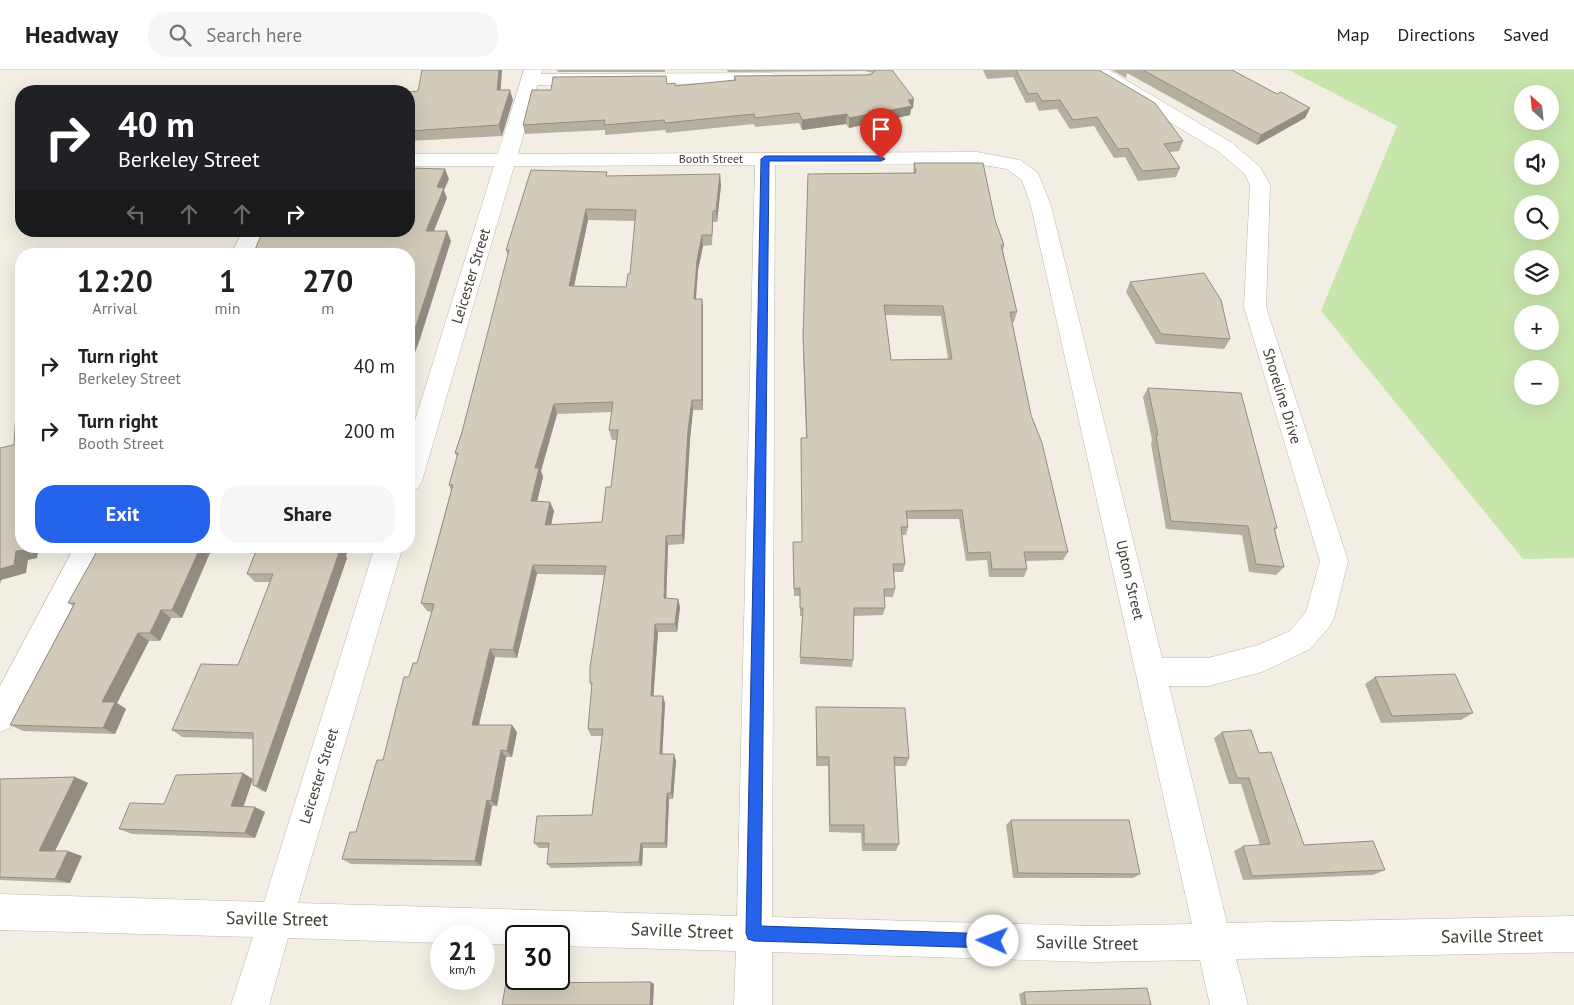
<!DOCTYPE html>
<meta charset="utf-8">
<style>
body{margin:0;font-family:"PT Sans",sans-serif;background:#f6f6f6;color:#202124;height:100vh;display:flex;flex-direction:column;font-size:19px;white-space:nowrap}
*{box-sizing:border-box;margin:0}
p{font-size:16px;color:#757577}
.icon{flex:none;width:28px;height:28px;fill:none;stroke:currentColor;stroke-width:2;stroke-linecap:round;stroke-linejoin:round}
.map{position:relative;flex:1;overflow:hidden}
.sheet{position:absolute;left:15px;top:178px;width:400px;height:305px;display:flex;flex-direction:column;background:#fff;border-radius:20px;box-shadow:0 5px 20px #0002}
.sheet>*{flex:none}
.guide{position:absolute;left:15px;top:15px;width:400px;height:152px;border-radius:20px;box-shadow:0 5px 20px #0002;background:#202124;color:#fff;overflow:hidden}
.needle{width:32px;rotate:333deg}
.buttons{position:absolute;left:1514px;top:15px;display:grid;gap:10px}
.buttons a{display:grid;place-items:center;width:45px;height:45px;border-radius:50%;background:#fff;box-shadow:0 5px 20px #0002;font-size:25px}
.speed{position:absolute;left:430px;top:855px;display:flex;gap:10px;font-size:25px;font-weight:700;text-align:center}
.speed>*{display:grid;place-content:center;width:65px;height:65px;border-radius:50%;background:#fff;box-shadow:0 5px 20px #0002;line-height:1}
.speed small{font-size:12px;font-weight:400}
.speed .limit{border:2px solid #111;border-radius:8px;background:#fff;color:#111}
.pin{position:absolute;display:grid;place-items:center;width:42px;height:42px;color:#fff;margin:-51px -21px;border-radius:50% 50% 50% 0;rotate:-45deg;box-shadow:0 0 5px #0007}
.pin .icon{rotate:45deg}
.me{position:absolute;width:55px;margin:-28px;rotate:272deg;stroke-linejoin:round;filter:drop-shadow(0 0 4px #0008)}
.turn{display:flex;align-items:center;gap:18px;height:105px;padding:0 20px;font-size:22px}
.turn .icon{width:65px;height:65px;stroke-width:2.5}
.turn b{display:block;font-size:35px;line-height:42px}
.lanes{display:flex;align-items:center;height:48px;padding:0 20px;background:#0003;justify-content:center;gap:25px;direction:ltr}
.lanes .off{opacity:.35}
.eta{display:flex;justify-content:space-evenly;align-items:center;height:85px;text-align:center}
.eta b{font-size:30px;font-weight:700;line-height:35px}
.primary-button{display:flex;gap:10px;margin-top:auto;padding:10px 20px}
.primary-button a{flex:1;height:58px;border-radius:20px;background:#2563eb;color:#fff;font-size:20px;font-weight:700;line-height:58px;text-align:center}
.primary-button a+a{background:#f6f6f6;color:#202124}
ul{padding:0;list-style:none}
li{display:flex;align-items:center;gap:15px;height:65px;padding:0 20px}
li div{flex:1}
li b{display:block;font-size:19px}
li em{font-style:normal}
header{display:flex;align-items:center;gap:30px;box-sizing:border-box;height:70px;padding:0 25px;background:#fff;border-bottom:1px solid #e0e0e0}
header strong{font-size:24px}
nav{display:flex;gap:28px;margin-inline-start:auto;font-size:18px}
.search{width:350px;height:45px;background:#f6f6f6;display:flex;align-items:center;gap:12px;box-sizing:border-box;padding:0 18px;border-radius:20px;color:#757577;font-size:19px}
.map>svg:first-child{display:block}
.green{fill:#c7e6ac;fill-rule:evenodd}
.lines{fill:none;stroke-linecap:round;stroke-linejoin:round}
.minor-casing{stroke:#bdb7a6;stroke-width:1}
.minor{fill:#fff;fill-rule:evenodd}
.wall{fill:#b5af9f;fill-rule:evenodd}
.shaded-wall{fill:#948e82}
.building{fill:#d3cbb9;stroke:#948e82;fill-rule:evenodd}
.route{fill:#2563eb;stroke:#184099}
.labels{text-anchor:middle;stroke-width:4;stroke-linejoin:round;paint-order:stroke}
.far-street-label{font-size:12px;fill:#433e34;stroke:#fff}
.street-label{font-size:15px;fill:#433e34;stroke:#fff}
.near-street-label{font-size:18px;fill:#433e34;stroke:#fff}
</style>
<header>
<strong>Headway</strong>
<div class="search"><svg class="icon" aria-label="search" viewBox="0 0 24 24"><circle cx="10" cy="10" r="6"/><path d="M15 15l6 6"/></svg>Search here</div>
<nav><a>Map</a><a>Directions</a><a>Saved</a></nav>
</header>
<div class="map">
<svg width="1574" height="935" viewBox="0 0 1574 935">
<rect width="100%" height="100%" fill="#f2eee3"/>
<!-- green -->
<path class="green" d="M1289 0H1574V488L1523 489 1321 241 1397 56ZM1522 24H1550V51H1522ZM1522 79H1550V106H1522ZM1522 134H1550V161H1522ZM1522 189H1550V216H1522ZM1522 244H1550V271H1522ZM1522 299H1550V326H1522Z"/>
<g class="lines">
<defs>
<g id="minor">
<path d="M524 0H542L541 4 771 3 777 4 780 8 777 12 771 13 537 15 518 84 977 82 1020 90 1038 103 1051 136 1162 588H1208L1258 575 1290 561 1306 542 1320 491 1244 237 1250 115 1245 104 1218 81 1090 4 1087 0H1109L1232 73 1260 97 1270 115 1266 237 1348 491 1334 548 1329 557 1310 579 1262 602 1208 616H1169L1227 853 1574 846V882L1236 889 1248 935H1210L1200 890 1092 892 772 882V935H734L736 881 559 876V866H516V875L484 874V866H441V873L288 868 269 935H231L253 867 0 860V824L264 832 375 476H403L298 833 737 846 755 95 514 96 422 411 418 418 409 421V370L494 96H409V84H498ZM977 94 1007 99 1022 110 1031 136 1192 854 1092 856 772 847 775 95Z"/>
<polygon points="243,161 264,161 253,184 231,184"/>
<polygon points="75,476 103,476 11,657 0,662 0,616"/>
</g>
</defs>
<!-- minor casing -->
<use href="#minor" class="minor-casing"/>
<!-- minor -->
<use href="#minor" class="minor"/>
</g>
<!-- wall -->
<g class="wall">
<polygon points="557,0 665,0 665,2 558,2"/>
<polygon points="727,0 892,0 913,38 911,39 910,45 849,58 846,54 802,60 799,53 755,57 754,54 666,63 665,60 605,65 605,60 525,64 523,55 551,20 667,14 675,16 734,10 734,6 866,5 873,3 865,1 728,2"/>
<polygon points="983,0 1099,0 1183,71 1179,81 1170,82 1180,98 1176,107 1138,111 1125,87 1114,88 1094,56 1070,59 1057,39 1039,41 1035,32 1026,33 1013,7 987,9"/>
<polygon points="1112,0 1232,0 1277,24 1310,38 1305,48 1257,75 1127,3 1126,8"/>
<polygon points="501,20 513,30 502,66 409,71 409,22"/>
<path d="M914 93 995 150 1004 175 1003 181 1017 242 1014 252H1012L1031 345 1068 482 1063 490 1026 491 1027 499 1024 507H989L987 490 966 491 959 449H907L908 457 906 465H902L905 494 903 502H894L895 519 893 527H884L885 538 883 545 854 546 853 590 852 597 800 594 802 546H800V526H794L793 480 802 472 806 368 803 276 808 104 913 103ZM885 245 941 246 948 289 891 290Z"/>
<path d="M607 102V106L721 115 717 152H713L712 175 703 176 698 200 696 229H702L703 239V340H693L690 369 684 474 668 475 666 528 678 529 680 537 677 562H658L653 626 665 633 662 684 676 691 673 729H669L667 778H643L642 796 551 798 547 794 549 778H539L534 773 592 745 602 666H591L588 659 592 617 590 613 604 505 537 504 517 588 495 587 479 655 517 662 512 687H506L497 736H492L481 796 351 794 342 789 356 762 383 690 409 607 417 593 432 542 427 541 421 533 451 420 449 415 457 387 455 383 462 362 508 186 506 180ZM588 150 635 151 630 204 626 217 574 216ZM612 342 609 360 612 370H616L611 417 602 452 551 455 554 441 550 432 537 431 543 407 541 401 557 344Z"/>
<polygon points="1130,212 1230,269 1224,279 1156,274 1126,222"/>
<polygon points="1148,318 1277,458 1275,460 1284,497 1276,505 1249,502 1242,465 1166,459 1151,374 1152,370 1143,327"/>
<polygon points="100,476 182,548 171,548 160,571 149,571 117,633 126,639 115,664 23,661 10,655 73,536 68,533"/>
<polygon points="258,476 349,476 346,486 347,488 266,722 262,721 253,715 253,669 182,667 172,660 238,595 270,512 255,512 247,504"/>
<polygon points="1375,607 1473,643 1461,650 1381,653 1365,614"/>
<polygon points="816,637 909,688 906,696 895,696 899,774 896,781 862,781 861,763 829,762 828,696 816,696"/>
<polygon points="1222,662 1259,683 1304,775 1385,800 1373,805 1243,810 1234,781 1243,776 1260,775 1241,714 1229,714 1214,668"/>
<polygon points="75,707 88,713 55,781 82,786 70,813 0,810 0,709"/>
<polygon points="243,736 265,742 255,768 132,764 119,759"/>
<polygon points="1011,750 1140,804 1133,808 1013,808 1006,755"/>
<polygon points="1024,922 1151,935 1021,935 1019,924"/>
</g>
<!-- shaded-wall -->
<g class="shaded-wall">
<polygon points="499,0 502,0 500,30 497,20"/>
<polygon points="510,20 513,30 502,66 499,55"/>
<polygon points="914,29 913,38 911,39 910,45 849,58 849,48"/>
<polygon points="1310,38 1305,48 1257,75 1261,65"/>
<polygon points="847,44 846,54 802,60 802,50"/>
<polygon points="445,99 449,109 444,120 447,128 430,171 426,161 437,117"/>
<polygon points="720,104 721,115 717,152 716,141"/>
<polygon points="586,139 588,150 572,226 569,216"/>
<polygon points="447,161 451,171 420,269 409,299 409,276"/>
<polygon points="702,165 703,176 698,200 695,239 694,229 697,190"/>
<polygon points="702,229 703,239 703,340 702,330"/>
<polygon points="692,330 693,340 690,369 684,474 682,465 688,360"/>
<polygon points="554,334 557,344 541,401 543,407 535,440 531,431 535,398"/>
<polygon points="550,432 554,441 549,464 545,455"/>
<polygon points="666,466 668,475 666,537 664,528"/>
<polygon points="26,476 39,476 37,488 28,490 26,503 1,510 0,514 0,499 16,481"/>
<polygon points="201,476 213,476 182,548 172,540"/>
<polygon points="339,476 349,476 346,486 347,488 266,722 257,716"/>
<polygon points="533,495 537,504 517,588 513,580"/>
<polygon points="678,529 680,537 677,562 675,554"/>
<polygon points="161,540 171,548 160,571 150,563"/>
<polygon points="655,554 658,562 653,633 651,626"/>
<polygon points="138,563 149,571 117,633 126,639 115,664 103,658 102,632"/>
<polygon points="490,579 495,587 477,662 472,655"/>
<polygon points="663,626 665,633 662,691 660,684"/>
<polygon points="512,655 517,662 512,687 507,681"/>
<polygon points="501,680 506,687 497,736 491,731"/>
<polygon points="674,684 676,691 673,729 671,723"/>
<polygon points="243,703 253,709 242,741 231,736"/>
<polygon points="75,707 88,713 53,785 39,781"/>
<polygon points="667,723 669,729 667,778 665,773"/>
<polygon points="487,730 492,736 481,796 475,791"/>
<polygon points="255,737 265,742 255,768 245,763"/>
<polygon points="641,773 643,778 642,796 639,792"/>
<polygon points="68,781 82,786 70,813 55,809"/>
<polygon points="651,912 654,914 653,935 650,935"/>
</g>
<!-- building -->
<g class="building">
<polygon points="422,0 499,0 497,20 510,20 499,55 409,61 409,22 418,21"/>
<polygon points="876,0 892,0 914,29 908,30 912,36 849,48 847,44 802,50 799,43 755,48 754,44 665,53 664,50 604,55 605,50 523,55 532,20 551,20 553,7 666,6 667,14 675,13 675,16 736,10 734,6 866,5 872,4"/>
<polygon points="1016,0 1099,0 1155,33 1183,71 1164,74 1180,98 1142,101 1128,78 1118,79 1097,47 1073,50 1060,30 1042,31 1037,23 1028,24"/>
<polygon points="1143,0 1232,0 1277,24 1281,22 1310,38 1261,65"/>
<path d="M914 93H983L995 150 1004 175H1001L1017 242H1010L1031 345 1042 373 1068 482H1024L1027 499H992L990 482 968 483 962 440 906 441 908 457H901L905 494H893L895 519H884L885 538H854L853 590 800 587 803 538H800V518L794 519 793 472H802L801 368H807L803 266 808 104 916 103ZM884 235 943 236 952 289 891 290Z"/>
<polygon points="409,98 445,99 437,117 444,118 426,161 447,161 415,259 409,276 409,184 253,184 263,161 409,161"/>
<path d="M531 100 607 102 606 106 720 104 716 141H713L712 165H702L697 190 694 229H702V330H692L688 360 682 465 666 466 664 528 678 529 675 554H655L651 626H663L660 684H674L671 723H667L665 773H641L639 792 547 794 549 773H534L537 746 592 745 603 659H588L592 613H590V597L606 496 533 495 513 580 490 579 472 655H512L507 681 501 680 491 731 487 730 475 791 342 789 350 762H356L377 690H383L404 607H409L413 593H417L434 534 421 533 453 415H449L458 383H455L462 362 509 180H506ZM586 139 636 140 630 204H628L626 217 569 216ZM613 332 609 360H618L611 417H606L602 452 545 455 550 432 531 431 539 398H535L554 334Z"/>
<polygon points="1204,203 1221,230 1230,269 1161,264 1130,212"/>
<polygon points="21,306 21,476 26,476 26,480 16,481 14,495 0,499 0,378 14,375 16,342 19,341"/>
<polygon points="1148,318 1241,323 1277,458 1274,458 1284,497 1256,494 1248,456 1171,451 1156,365 1158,365"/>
<polygon points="100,476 201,476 172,540 161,540 150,563 138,563 102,632 115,632 103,658 10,655 75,533 68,533"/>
<polygon points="258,476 339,476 338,480 340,480 257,716 253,715 253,663 172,660 201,594 238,595 273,504 247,504"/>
<polygon points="1455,604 1473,643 1392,646 1375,607"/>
<polygon points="816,637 905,638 909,688 894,687 899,774 864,774 864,755 830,755 829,687 817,687"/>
<polygon points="1251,660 1259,683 1271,682 1304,775 1373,771 1385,800 1252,806 1243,776 1270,774 1249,708 1237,708 1222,662"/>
<polygon points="243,703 231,736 255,737 245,763 119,759 130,733 164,734 176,705"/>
<polygon points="75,707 39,781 68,781 55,809 0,807 0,709"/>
<polygon points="1011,750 1129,750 1140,804 1018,803"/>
<polygon points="651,912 650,935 502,935 506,913"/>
<polygon points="1147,918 1151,935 1026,935 1024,922"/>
</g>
<!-- route -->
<polygon class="route" points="765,86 881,86 885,89 881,91 769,91 761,856 993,864 998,866 1000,871 998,876 993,878 754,871 748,869 746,863 761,89"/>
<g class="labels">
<!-- far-street labels -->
<g class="far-street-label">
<text x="711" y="93">Booth Street</text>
</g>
<!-- street labels -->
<g class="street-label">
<text transform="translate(471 206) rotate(-73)" y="5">Leicester Street</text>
<text transform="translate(1282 326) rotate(73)" y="5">Shoreline Drive</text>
<text transform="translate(1130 510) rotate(77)" y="5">Upton Street</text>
<text transform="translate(319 706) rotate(-73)" y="5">Leicester Street</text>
</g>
<!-- near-street labels -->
<g class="near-street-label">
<text transform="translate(277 849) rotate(1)" y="6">Saville Street</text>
<text transform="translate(682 861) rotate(2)" y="6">Saville Street</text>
<text transform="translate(1492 866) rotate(-1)" y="6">Saville Street</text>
<text transform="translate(1087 873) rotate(1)" y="6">Saville Street</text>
</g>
</g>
</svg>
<div class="buttons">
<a><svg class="needle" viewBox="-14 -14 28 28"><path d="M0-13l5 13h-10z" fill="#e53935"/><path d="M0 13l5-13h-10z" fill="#757577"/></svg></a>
<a><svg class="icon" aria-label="sound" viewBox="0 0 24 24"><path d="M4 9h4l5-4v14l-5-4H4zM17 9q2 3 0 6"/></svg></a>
<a><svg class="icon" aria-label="search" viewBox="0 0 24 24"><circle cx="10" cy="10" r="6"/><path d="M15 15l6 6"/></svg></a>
<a><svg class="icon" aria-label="layers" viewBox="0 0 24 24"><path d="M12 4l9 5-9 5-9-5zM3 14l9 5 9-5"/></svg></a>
<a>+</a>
<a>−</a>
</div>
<div class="speed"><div>21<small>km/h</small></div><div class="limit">30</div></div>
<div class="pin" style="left:881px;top:89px;background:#d93025"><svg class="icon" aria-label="arrive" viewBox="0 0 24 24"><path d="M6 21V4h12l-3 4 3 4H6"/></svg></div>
<svg class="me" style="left:993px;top:871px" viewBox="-20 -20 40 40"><circle r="19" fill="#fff"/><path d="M0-13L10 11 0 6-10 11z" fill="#2563eb"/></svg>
<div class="guide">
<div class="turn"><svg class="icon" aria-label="right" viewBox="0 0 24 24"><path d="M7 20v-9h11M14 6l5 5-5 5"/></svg><div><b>40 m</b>Berkeley Street</div></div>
<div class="lanes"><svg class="icon off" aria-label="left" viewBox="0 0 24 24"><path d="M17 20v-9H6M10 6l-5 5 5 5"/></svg><svg class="icon off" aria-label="ahead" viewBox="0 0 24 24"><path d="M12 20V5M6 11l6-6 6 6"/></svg><svg class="icon off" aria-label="ahead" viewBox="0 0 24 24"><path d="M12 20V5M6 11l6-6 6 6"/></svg><svg class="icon" aria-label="right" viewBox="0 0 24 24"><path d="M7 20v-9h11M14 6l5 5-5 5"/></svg></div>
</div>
<section class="sheet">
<div class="eta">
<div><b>12:20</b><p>Arrival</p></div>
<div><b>1</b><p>min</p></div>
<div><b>270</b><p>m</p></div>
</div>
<ul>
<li><svg class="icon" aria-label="right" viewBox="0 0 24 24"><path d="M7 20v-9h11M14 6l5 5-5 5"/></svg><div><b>Turn right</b><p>Berkeley Street</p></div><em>40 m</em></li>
<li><svg class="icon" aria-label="right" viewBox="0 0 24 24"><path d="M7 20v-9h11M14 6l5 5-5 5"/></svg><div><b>Turn right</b><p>Booth Street</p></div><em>200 m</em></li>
</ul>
<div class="primary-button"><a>Exit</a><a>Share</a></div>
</section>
</div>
